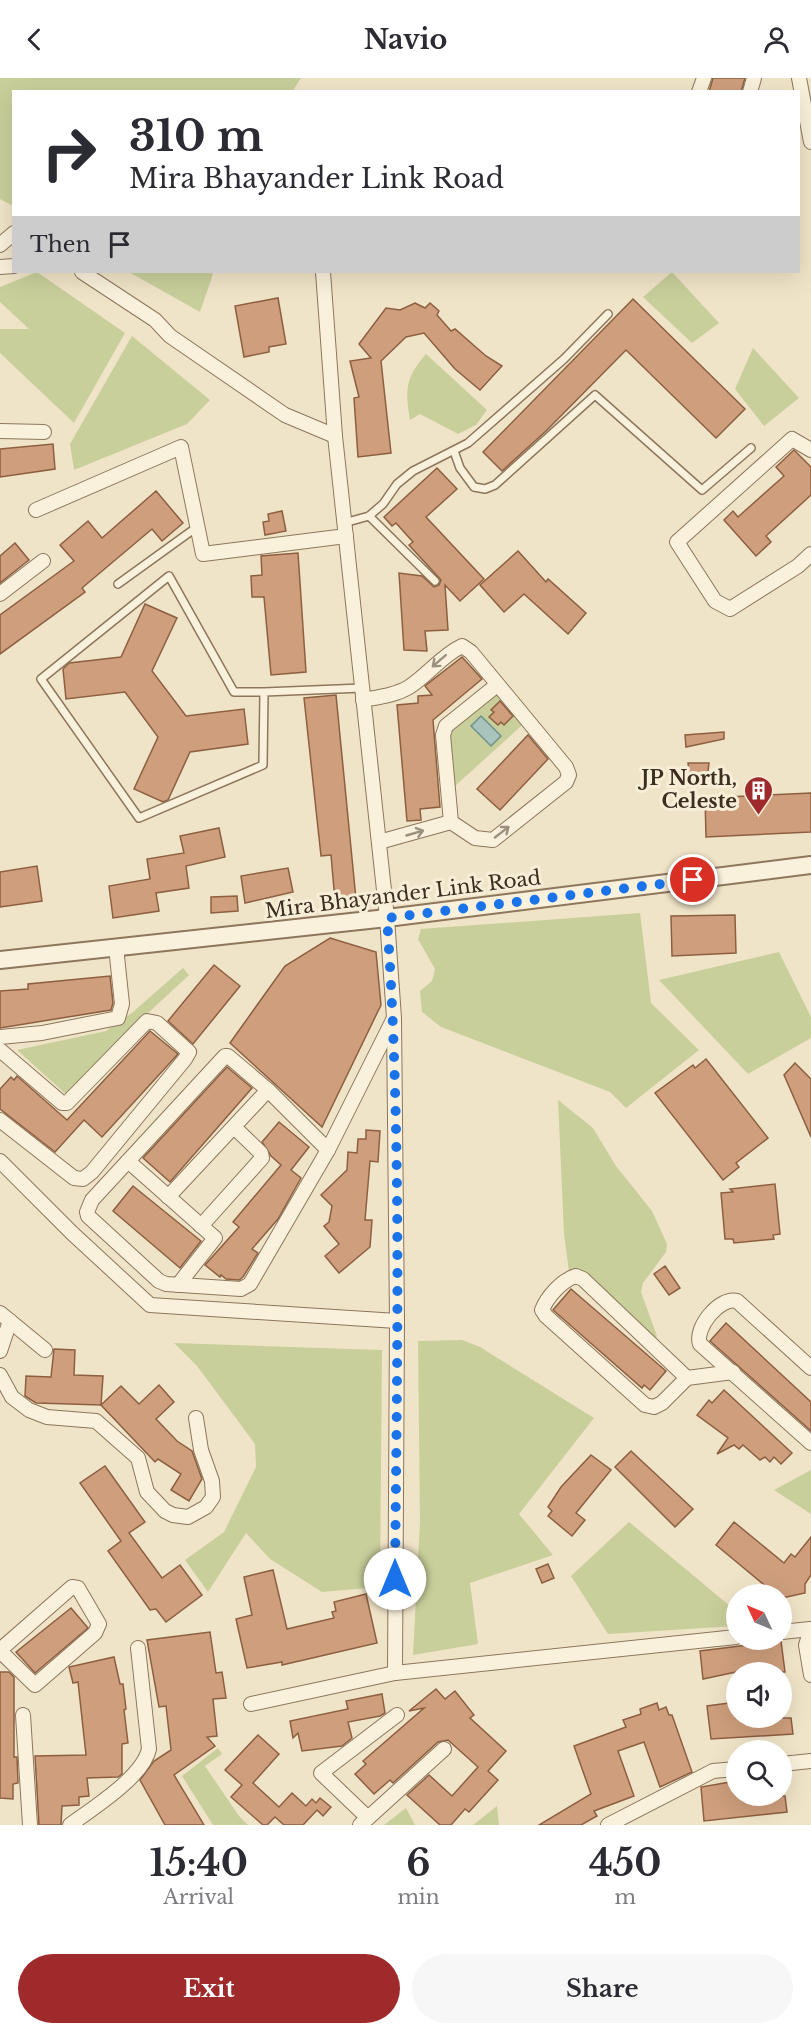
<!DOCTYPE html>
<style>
body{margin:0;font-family:"Libre Baskerville",serif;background:#f7f7f7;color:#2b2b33;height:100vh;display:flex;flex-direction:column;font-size:22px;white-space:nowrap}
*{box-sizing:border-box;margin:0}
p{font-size:20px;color:#7c7c81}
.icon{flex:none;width:33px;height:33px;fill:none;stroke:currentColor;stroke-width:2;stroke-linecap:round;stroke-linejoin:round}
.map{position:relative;height:1747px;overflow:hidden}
.drawer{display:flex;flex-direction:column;background:#fff;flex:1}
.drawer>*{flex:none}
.top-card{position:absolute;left:12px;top:12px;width:788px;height:183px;border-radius:0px;box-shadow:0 6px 24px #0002;background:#fff;color:#2b2b33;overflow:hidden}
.needle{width:39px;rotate:314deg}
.tools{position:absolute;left:726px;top:1506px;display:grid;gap:12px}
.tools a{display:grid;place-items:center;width:66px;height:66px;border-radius:50%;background:#fff;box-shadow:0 6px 24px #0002;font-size:30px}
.pin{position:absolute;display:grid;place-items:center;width:51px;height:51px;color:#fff;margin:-26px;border:3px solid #fff;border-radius:50%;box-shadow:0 2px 6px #0007}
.me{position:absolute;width:66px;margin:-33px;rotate:0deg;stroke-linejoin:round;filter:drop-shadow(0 0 4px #0008)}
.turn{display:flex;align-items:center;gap:21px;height:126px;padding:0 18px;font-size:27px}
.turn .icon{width:78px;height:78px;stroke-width:2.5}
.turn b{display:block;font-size:42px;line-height:51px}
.then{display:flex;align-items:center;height:57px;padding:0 18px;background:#0003;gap:12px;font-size:22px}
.eta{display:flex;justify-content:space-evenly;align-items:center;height:102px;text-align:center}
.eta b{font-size:36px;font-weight:700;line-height:42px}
.cta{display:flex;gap:12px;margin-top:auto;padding:12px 18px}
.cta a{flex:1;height:69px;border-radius:36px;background:#9e2a2b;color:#fff;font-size:24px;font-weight:700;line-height:69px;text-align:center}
.cta a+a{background:#f7f7f7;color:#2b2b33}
header{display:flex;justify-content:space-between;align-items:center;height:78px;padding:0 18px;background:#fff;font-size:27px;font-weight:700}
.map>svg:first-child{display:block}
.green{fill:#c9cf9b}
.water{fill:#a9c4bc;stroke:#6f938a;stroke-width:1.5}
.building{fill:#cf9f7d;stroke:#8d5f41;stroke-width:1.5}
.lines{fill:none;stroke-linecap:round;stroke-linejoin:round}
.service-casing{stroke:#8d765c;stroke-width:10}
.minor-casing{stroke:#8d765c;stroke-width:16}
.tertiary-casing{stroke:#8d765c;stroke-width:20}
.service{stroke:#faf1dc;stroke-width:7}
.minor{stroke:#faf1dc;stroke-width:14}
.tertiary{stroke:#faf1dc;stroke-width:16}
.oneway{stroke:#9c907e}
.route{stroke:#1a73e8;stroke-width:10;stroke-dasharray:0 18}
.labels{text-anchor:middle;stroke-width:6;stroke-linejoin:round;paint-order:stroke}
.poi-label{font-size:20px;font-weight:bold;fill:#3d2e20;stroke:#f7eed8;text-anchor:end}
.street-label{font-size:20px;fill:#3d2e20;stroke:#f7eed8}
</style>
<header><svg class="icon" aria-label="back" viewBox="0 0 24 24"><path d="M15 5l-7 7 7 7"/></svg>Navio<svg class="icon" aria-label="person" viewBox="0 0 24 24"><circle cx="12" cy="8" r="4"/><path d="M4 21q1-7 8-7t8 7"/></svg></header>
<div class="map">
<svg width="811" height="1747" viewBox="0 0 811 1747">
<rect width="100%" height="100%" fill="#f0e4c8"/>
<!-- green -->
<g class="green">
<polygon points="0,0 301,0 292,14 14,14 13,128 0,121"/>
<polygon points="37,194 125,255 74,345 0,275 0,251 29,251 0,224 0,209"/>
<polygon points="129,194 208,194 213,196 200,234"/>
<polygon points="672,194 719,245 692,265 643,219"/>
<polygon points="132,258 210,322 187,346 74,392 70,366"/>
<polygon points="753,270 799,320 764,348 735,311"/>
<path d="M426 276 487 332 476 347 458 356 420 336 410 342C405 312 405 300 426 276Z"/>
<polygon points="499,600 530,640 455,708 449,649"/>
<polygon points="640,835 651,925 699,972 626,1030 610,1014 441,949 422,934 420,913 432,903 435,891 418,861 421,851"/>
<polygon points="779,874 811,939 811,960 748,996 659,902"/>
<polygon points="183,890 189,897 120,961 69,1019 17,972 106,953 133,934"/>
<polygon points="558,1022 593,1050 616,1088 652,1133 667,1166 666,1174 643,1205 641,1214 657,1258 653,1265 569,1194 564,1156"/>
<polygon points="462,1262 480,1269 594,1340 519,1436 553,1477 470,1505 478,1566 413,1577 420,1444 418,1263"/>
<polygon points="174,1265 382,1272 380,1509 322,1514 270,1481 246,1455 208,1514 185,1482 224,1454 256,1389 255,1366 197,1288"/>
<polygon points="811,1392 811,1436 774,1412"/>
<polygon points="629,1444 736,1533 736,1548 608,1556 571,1498"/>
<polygon points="218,1670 222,1676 205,1688 239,1738 248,1747 213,1747 182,1698"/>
<polygon points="497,1728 499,1747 473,1747"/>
<polygon points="406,1730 415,1747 384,1747"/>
</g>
<!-- water -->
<polygon class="water" points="481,638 501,658 491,668 471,648"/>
<!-- building -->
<g class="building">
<polygon points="713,0 745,0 741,14 709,14"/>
<polygon points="278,220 286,266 269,269 269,274 244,279 235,228"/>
<polygon points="633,221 745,331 716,360 626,272 546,353 502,393 483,374"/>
<polygon points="415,225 425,230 430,225 439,233 437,237 451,253 455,251 486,278 502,288 480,312 455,291 424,255 406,259 381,283 391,375 358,379 354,320 359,319 350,283 371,280 359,266 386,230 400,232"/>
<polygon points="53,366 55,391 0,399 0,371"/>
<polygon points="794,372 811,389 811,417 766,458 771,464 756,478 724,442 733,433 738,439 784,398 776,389"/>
<polygon points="437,390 457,411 426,439 484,501 460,523 445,507 448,552 425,553 427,573 404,572 399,495 422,498 434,509 439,507 441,502 409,467 413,464 396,445 392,448 384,439"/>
<polygon points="156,413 183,445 162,463 152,451 82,510 85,514 0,576 0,537 74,483 60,467 88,443 102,460"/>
<polygon points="282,433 286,453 265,457 263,444 269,443 268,436"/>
<polygon points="15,465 29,482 0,505 0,478"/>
<polygon points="518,473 546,504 548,501 586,535 568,556 524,516 504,534 480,507"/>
<polygon points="298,475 306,594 271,597 264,519 252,519 251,498 262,497 261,478"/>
<polygon points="145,526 177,540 152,593 186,638 244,631 248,666 190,674 168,722 163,724 134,711 158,659 125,614 66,621 63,591 69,585 121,579"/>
<polygon points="462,579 482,601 433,642 440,729 420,731 421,742 407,743 397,627 418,625 418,618 432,617 425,608"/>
<polygon points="336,617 356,821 335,823 331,777 321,778 304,620"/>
<polygon points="500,623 513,638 504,647 501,644 498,647 489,639 494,634 491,632"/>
<polygon points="724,654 724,661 686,669 685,657"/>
<polygon points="528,657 548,681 500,732 477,711"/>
<polygon points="688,685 709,685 707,701 690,701"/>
<polygon points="811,715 811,754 706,759 705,720"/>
<polygon points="219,750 225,779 186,788 189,810 156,815 159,833 113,840 109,808 150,801 147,781 184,775 180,758"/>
<polygon points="37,788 42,823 0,829 0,794"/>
<polygon points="288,790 293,814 245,825 241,798"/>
<polygon points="237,818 238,833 211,835 211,819"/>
<polygon points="735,837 736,875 672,878 671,838"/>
<polygon points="330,860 376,874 381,927 322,1049 230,965 285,888"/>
<polygon points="214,887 240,908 193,966 168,943"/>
<polygon points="110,898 113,925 111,932 0,950 0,913 28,911 28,906"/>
<polygon points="150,953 178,976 102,1059 84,1042 55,1074 0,1031 0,1011 11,999 14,1002 17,998 67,1042"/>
<polygon points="706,981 768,1060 736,1085 739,1089 723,1102 655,1015 693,987 695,990"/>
<polygon points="795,985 811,1001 811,1059 784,997"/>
<polygon points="227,989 252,1010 170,1104 143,1080"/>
<polygon points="279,1044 309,1069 291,1092 301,1100 278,1141 252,1171 258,1175 243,1199 239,1202 226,1201 221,1197 220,1199 205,1187 239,1149 233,1144 281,1087 271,1078 262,1064"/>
<polygon points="366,1052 380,1053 378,1084 370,1083 365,1142 372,1142 370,1169 339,1195 325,1178 339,1166 324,1148 329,1144 332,1128 321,1117 347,1092 348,1074 357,1075 358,1061 366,1061"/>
<polygon points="775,1106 780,1156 773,1157 774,1161 734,1165 733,1161 725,1161 721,1115 733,1114 730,1111"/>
<polygon points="133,1108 201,1163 180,1190 113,1133"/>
<polygon points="665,1188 680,1210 669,1217 654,1196"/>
<polygon points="571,1211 666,1293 650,1312 644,1307 642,1310 553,1232"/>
<polygon points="726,1245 811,1324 811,1353 710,1263"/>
<polygon points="54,1271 75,1272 74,1297 103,1298 101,1327 36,1325 25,1318 26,1298 51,1299"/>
<polygon points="159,1307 174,1324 156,1341 177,1363 192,1373 202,1401 189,1423 171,1412 181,1396 158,1381 155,1384 101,1327 121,1308 139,1326"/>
<polygon points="724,1312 792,1375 781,1386 774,1379 770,1384 765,1379 760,1382 743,1367 739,1371 734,1367 717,1376 728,1360 697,1337 709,1322 712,1325"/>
<polygon points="631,1373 693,1431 675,1449 615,1389"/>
<polygon points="591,1377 611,1392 576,1435 585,1442 572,1458 548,1438 552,1433 548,1429 561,1409"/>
<polygon points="105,1388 145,1444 129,1455 162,1500 180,1487 202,1517 166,1544 156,1531 150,1532 108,1473 121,1463 80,1405"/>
<polygon points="734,1444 784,1485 791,1476 795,1479 811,1459 811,1497 805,1506 805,1515 782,1520 782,1516 763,1516 768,1510 716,1467"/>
<polygon points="548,1486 554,1500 542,1505 536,1491"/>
<polygon points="273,1492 287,1551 334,1540 332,1534 336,1533 334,1524 366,1516 377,1565 282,1587 282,1584 247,1590 236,1541 252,1537 244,1499"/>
<polygon points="71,1530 88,1550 35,1595 16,1574"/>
<polygon points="210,1554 216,1595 222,1594 226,1620 213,1621 217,1658 207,1659 215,1668 174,1697 204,1747 165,1747 140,1702 154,1683 171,1672 166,1628 159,1629 147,1562"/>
<polygon points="781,1563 785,1594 736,1594 703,1601 700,1573"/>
<polygon points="114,1579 120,1606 123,1606 126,1631 124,1632 128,1665 122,1666 122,1696 118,1699 87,1700 89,1718 79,1719 79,1727 62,1728 61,1747 39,1747 35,1678 86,1677 78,1604 73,1605 69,1589"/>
<polygon points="0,1594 9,1594 14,1599 14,1679 17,1679 18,1705 13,1706 13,1721 0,1720"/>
<polygon points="436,1611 445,1621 455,1613 474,1637 470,1640 506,1673 488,1693 498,1702 469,1734 465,1731 451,1747 440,1747 407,1717 429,1697 452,1718 478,1689 448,1662 438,1664 393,1705 390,1702 374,1716 355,1696 366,1686 363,1683 424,1630 409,1633"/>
<polygon points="382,1616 385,1635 380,1638 348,1644 352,1660 342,1668 302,1673 298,1655 293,1660 290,1643 348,1631 346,1623"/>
<polygon points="736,1624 736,1640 791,1640 793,1656 711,1661 707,1628"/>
<polygon points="657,1625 659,1632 666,1629 669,1637 672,1637 692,1694 660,1709 644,1664 618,1673 634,1718 594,1733 597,1738 581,1747 539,1747 591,1716 574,1668 626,1649 623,1642 641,1636 640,1631"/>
<polygon points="258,1657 279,1676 253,1705 279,1729 292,1715 306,1728 312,1721 316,1725 320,1720 331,1729 323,1738 317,1732 303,1747 284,1747 275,1739 267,1747 263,1747 231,1719 242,1707 225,1692"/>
<polygon points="736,1703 736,1718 785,1718 787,1734 704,1743 701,1709"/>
</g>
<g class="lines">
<defs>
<g id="service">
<polyline points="454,373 460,390 474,409 485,411 495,407 595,317 702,412 751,370"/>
<polyline points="369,438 435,503"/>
<polyline points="344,445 369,438 383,426 397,406 413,393 468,365 564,281 608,236"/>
<polyline points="118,506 197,449"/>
<polyline points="264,614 234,614 169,498 41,601 139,740 263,687 264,614 362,610"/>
</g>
<g id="minor">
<polyline points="799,0 811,64"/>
<polyline points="699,14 704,0"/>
<polyline points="750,14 754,0"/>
<polyline points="0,167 14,155"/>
<polyline points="0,189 14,188"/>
<polyline points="82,194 155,242 170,258 285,337 335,358"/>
<polyline points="323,194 335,358 387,840 394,940 397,1243 395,1595"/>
<polyline points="0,353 44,354"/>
<polyline points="811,372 792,361 677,464 715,523 730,531 798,488 811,476"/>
<polyline points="36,432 181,369 203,476 346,458"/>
<polyline points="0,516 43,483"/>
<path d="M363 622C379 619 396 617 409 609 428 597 441 578 462 568L471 574 566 689 569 697 566 704 493 762 475 760 451 744 443 657 446 648 497 607"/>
<polyline points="379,764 451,744"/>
<polyline points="0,959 42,955 118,940 122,926 116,869"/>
<polyline points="0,972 62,1025 67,1025 147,943 157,945 189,974 185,981 92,1094 83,1101 74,1100 0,1042"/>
<polyline points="268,1012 228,978 225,978 92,1122 87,1134 88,1138 159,1203 166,1206 241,1211 250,1206 328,1072 393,942"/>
<polyline points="0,1083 72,1155 150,1227 397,1243"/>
<polyline points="128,1083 215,1160 178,1207"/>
<polyline points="168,1119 268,1012 328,1072"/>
<polyline points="201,1148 262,1080 261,1075 234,1049"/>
<polyline points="0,1235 45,1272"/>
<polyline points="0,1273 10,1243"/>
<path d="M811 1290 737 1223C720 1218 694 1250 700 1266L811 1365"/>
<polyline points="0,1297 12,1319 29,1332 47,1339 96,1343 138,1380 147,1414 165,1433 173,1437 188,1439 206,1429 213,1419 212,1403 201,1372 196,1340"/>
<path d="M687 1300 583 1201 576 1198C562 1202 547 1219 542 1232L546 1238 645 1327 654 1329 662 1325 687 1300 733 1294"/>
<polyline points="811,1551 806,1567 811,1597"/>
<polyline points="782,1554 810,1551"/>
<polyline points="0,1572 72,1509 78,1510 99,1546 95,1555 35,1607 0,1573"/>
<polyline points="251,1626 395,1595 736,1559"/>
<polyline points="23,1637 30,1747"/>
<polyline points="782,1686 811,1683"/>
<polyline points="368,1740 444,1671"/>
<path d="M70 1747C93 1730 143 1699 149 1671L138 1570"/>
<polyline points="360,1747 368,1740 321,1695 397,1637"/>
<polyline points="608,1747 713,1693 736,1691"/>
</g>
<polyline id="tertiary" points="0,882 387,840 811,787"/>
</defs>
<!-- service casing -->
<use href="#service" class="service-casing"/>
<!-- minor casing -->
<use href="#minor" class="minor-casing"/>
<!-- tertiary casing -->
<use href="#tertiary" class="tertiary-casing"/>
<!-- service -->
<use href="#service" class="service"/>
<!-- minor -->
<use href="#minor" class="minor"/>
<!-- tertiary -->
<use href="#tertiary" class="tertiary"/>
</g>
<!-- one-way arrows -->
<defs><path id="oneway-shaft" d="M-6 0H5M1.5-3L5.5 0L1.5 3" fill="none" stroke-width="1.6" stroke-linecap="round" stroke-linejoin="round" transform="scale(1.5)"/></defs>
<g class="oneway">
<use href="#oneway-shaft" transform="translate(439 583) rotate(139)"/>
<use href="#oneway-shaft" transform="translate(502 754) rotate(-38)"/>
<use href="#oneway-shaft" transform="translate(415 755) rotate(-16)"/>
</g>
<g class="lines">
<!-- route -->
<path class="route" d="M395 1501C397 1281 402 1059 387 840L693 802"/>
</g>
<!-- icons -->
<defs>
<symbol id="building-pin" viewBox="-11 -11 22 30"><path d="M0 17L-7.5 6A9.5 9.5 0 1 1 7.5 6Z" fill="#9e2a2b" stroke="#f7eed8"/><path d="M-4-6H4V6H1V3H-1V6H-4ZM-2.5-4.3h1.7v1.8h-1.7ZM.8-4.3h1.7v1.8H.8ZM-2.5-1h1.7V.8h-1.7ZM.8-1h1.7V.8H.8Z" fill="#fff"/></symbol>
</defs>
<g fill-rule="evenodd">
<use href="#building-pin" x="742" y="696" width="33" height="45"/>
</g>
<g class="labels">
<!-- poi labels -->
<g class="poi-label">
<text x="737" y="707">JP North,<tspan x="737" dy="23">Celeste</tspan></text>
</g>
<!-- street labels -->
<g class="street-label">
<text transform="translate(403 816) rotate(-7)" y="7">Mira Bhayander Link Road</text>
</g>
</g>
</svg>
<div class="tools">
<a><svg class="needle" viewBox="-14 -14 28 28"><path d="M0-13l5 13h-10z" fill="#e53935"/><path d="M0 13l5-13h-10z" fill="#7c7c81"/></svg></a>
<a><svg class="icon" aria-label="sound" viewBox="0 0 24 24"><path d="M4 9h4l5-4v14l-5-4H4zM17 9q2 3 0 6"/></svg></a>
<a><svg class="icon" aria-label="search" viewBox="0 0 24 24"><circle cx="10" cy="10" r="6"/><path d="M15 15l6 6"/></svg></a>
</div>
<div class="pin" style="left:693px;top:802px;background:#d93025"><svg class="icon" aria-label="arrive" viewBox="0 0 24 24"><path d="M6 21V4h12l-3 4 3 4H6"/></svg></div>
<svg class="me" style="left:395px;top:1501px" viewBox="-20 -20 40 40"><circle r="19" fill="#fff"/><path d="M0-13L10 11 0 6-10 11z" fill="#1a73e8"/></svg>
<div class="top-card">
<div class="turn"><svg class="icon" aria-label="right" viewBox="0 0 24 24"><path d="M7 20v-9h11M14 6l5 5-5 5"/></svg><div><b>310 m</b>Mira Bhayander Link Road</div></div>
<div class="then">Then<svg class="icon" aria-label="arrive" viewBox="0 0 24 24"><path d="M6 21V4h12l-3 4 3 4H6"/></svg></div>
</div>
</div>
<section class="drawer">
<div class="eta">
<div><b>15:40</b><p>Arrival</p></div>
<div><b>6</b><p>min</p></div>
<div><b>450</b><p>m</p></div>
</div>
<div class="cta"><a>Exit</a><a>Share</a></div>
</section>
